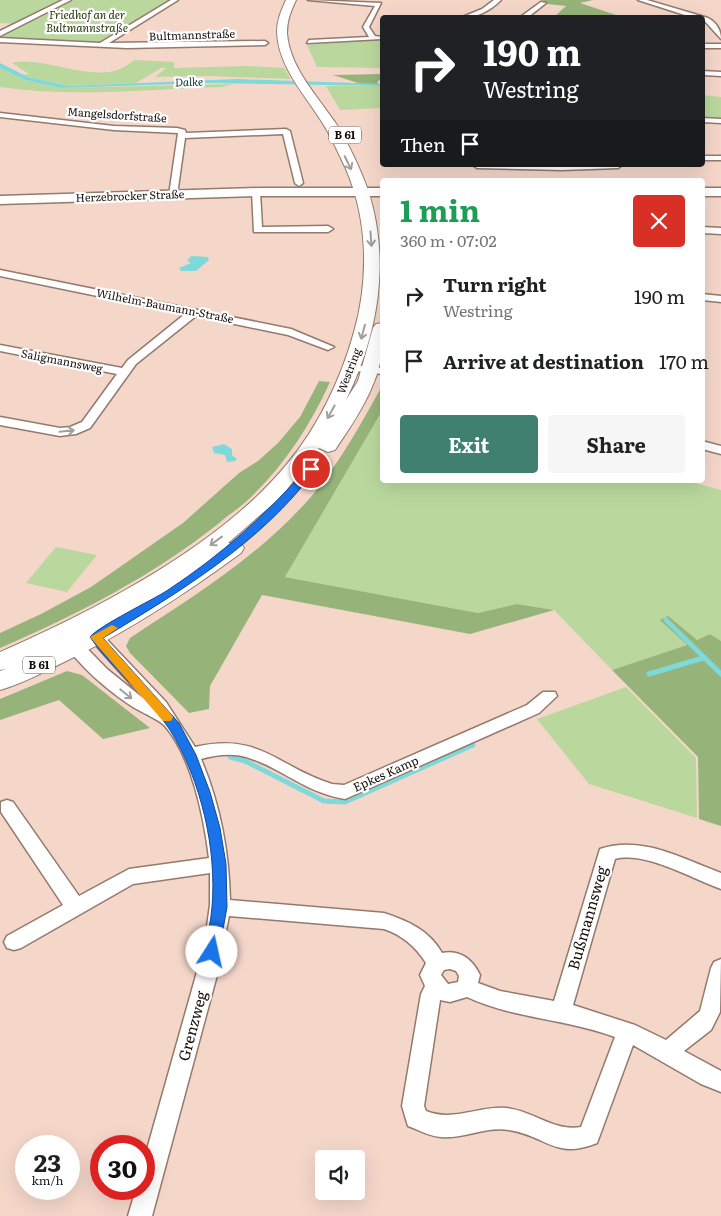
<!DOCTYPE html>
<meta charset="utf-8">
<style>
body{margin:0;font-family:Literata,serif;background:#f6f6f6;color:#202124;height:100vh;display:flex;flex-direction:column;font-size:19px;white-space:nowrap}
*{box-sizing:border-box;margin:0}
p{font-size:16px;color:#757577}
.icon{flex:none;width:28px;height:28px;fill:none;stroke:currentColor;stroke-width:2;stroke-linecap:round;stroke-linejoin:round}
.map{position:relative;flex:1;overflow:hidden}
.panel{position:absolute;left:380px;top:178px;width:325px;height:305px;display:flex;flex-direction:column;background:#fff;border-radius:5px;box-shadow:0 5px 20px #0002}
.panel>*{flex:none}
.guide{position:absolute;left:380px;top:15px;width:325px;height:152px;border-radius:5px;box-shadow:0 5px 20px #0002;background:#202124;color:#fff;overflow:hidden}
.tools{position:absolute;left:315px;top:1150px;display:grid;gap:10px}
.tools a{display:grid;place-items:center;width:50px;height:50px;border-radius:5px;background:#fff;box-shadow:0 5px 20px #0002;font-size:25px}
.speed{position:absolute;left:15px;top:1135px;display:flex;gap:10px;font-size:25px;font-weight:700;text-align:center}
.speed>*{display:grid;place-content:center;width:65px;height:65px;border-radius:50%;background:#fff;box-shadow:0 5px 20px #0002;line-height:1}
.speed small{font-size:12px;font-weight:400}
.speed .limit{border:8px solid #d22;background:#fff;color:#111}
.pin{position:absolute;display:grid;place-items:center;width:42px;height:42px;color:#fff;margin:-21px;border:2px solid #fff;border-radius:50%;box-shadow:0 1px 5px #0007}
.me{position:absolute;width:55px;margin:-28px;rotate:10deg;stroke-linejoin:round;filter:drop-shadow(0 0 4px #0008)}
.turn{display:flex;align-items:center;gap:18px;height:105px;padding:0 20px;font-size:22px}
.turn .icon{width:65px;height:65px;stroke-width:2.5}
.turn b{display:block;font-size:35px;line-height:42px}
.then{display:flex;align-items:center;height:48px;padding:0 20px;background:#0003;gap:10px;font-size:19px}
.round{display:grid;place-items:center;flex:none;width:52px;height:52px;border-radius:5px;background:#f6f6f6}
.head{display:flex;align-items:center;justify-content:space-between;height:85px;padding:0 20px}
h1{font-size:30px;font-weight:700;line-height:38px;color:#1e9e55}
.cta{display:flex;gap:10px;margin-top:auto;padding:10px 20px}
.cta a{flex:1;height:58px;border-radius:5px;background:#3f8070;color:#fff;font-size:20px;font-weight:700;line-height:58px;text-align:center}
.cta a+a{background:#f6f6f6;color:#202124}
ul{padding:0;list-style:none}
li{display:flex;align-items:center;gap:15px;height:65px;padding:0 20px}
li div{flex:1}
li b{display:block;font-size:19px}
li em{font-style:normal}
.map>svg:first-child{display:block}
.green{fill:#bad89e}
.forest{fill:#96b47a}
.water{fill:#7ed9da}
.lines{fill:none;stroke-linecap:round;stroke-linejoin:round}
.stream{stroke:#7ed9da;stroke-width:5}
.street-casing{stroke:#94796d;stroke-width:3}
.secondary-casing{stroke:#94796d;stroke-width:3}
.primary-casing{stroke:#94796d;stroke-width:2}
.street{fill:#fff;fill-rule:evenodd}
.secondary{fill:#fff;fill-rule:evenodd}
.primary{fill:#fff;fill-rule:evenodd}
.oneway{stroke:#a29f9d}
.route{fill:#1a73e8;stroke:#114b97}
.slow{fill:#f59e0b}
.labels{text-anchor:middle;stroke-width:4.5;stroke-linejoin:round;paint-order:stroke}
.far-park-label{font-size:11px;font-style:italic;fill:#25380d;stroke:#fff}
.far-street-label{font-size:11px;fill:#170e09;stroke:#fff}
.far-water-label{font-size:11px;font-style:italic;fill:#033132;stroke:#fff}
.shield{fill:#fff;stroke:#5d5653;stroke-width:1}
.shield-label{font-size:11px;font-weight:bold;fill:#170e09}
.street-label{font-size:12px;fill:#170e09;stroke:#fff}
.near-street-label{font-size:15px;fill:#170e09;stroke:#fff}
</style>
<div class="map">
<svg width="721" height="1216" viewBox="0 0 721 1216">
<rect width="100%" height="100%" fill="#f5d7ca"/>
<!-- green -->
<g class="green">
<polygon points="0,0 64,0 15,24 0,23"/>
<polygon points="74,0 171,0 100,43 7,39 2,36"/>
<polygon points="348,40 382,40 382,68 317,67 307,45"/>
<path d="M134 60 174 62V68L248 66 284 68 291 79 208 76 155 77 166 68H161L136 83 69 86 28 77 23 75 29 74 12 63C48 54 100 91 134 60Z"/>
<path d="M0 68 25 80 60 88 233 84 222 87C147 89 74 98 0 87Z"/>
<polygon points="326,86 382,86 382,108 340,110"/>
<polygon points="702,95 721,97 721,118 703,117"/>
<polygon points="382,411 382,480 684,480 721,490 721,641 710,634 697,640 661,620 687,645 612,670 554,610 517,604 478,613 285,577"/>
<polygon points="56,547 97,555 67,592 26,583"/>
<polygon points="626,687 696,758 697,818 589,784 537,719"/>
</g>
<!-- forest -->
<g class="forest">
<polygon points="543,0 593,0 580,3 622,17 554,17 566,6 538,3"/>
<polygon points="382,74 382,78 377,82 379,84 361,84 333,75"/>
<path d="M319 381 330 382C311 424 286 463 253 495 243 506 229 514 218 524 152 576 77 615 0 648V633L41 614 91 587 183 523 239 473 258 461 278 443 300 417Z"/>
<path d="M382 386V411L285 577 478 613 517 604 554 610 470 634 262 595 210 686 209 709 189 713 130 653 126 646 130 638C194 596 259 556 310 498 339 464 361 424 382 386Z"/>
<polygon points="668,616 697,640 710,634 721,641 721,826 699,819 698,757 612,670 687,645 660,620"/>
<polygon points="67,671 82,675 150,728 103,739 59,700 0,720 0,699"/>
</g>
<!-- water -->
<g class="water">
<polygon points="0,63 28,77 69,86 237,79 382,84 382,86 208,83 60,88 25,80 0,68"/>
<polygon points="191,256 208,257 209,260 196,271 181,271 179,268 191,263 187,261"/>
<polygon points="224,444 232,449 232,455 237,459 235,461 227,462 225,455 214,453 212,447"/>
</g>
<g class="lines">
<!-- stream -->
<g class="stream">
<polyline points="666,620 721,674"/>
<polyline points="649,674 703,658"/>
<polyline points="230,757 245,761 324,801 345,802 473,745"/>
</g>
<defs>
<g id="street">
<polygon points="63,0 71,0 0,36 0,31"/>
<polygon points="171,0 178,0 109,43 265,41 268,43 265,45 127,48 0,42 0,38 100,43"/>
<polygon points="308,0 381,3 369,27 375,36 382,37 382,39 307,43 309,40 369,37 363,27 375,6"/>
<path d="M494 0H501C490 11 476 18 460 18L482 9Z"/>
<path d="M638 0H647L708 18C716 22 721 30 721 39L702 18H694Z"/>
<polygon points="541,2 546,3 527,18 519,18"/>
<rect x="702" y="44" width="19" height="4"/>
<polygon points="702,71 721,72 721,76 702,75"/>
<polygon points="0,113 114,126 177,128 185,130 186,133 286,129 290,131 303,183 299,186 295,183 283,134 185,138 177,195 173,198 169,195 178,133 114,130 0,117"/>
<polygon points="702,118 721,119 721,123 702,122"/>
<rect x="702" y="156" width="19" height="4"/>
<polygon points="473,165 622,165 618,168 562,170 477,168"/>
<polygon points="256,189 260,192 262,227 328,226 333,229 328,232 254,232 252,192"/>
<polygon points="702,227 721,228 721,234 702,233"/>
<polygon points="0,270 291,329 334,347 328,350 288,335 196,316 136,364 90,428 76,434 60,436 0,425 0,417 60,428 70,427 82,422 117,374 0,351 0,345 122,368 128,360 185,314 0,276"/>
<polygon points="702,294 721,296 721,302 702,300"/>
<polygon points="351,365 382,368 382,374 347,370 345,368"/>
<polygon points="702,441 721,446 721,454 702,449"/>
<path d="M89 624 94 626 166 702 195 747C261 732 277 767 332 784L344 785 527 705 543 692H555L557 696 539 713 345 799C303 792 283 768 246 757 232 753 215 755 201 759 220 804 229 851 230 900L384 913C408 921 429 930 442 953 460 949 473 960 480 975L478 983 500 991 554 1001 600 849C642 835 683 859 721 873V889C692 879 646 851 615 859L573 1005 635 1025 666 1040 700 1011 711 968 714 962 721 959 720 1012 711 1030 684 1051 721 1071V1092L701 1084 633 1045 597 1143C555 1160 547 1136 509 1130 486 1126 464 1139 441 1137 429 1136 419 1130 408 1126L402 1106 421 994 425 986 420 975 426 963C416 947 402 935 384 929L229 916 217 975 152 1216H128L136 1189H144V1160L204 947 210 905V873L133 884 21 948 14 950 7 948 4 942 7 936 63 905 1 812V802L7 800 13 802 79 896 129 869 209 858C204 818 192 757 165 726 160 720 141 712 133 707 107 690 78 665 61 639L69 634 74 635 107 669 144 699 84 632 81 629 84 626ZM450 969 456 971 459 976 458 982 448 984 441 975 444 970ZM467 997C511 1018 567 1019 615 1037L581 1127C554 1132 532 1110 506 1108 479 1106 452 1122 426 1111L424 1106 440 1000 450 1002Z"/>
</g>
<g id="secondary">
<polygon points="260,188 382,188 382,196 260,196 0,204 0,196"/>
<rect x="702" y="188" width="19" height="8"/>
</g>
<path id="primary" d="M286 0H296C291 11 287 20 287 33 289 67 319 98 337 125 349 145 360 168 368 190 391 261 378 335 346 400L358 381 373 328 376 324 382 323C389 370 361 412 335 450L328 452 319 448 282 496 228 543H241L244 548 241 553C184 595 124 634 60 664 40 674 21 684 0 690V671L6 669 0 670V652C96 610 220 546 287 464 318 427 341 379 354 332 369 279 368 220 346 169 339 155 333 140 325 127 308 98 278 68 277 32 277 20 281 11 286 0Z"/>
</defs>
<!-- street casing -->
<use href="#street" class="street-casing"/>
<!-- secondary casing -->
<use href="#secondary" class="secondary-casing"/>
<!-- primary casing -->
<use href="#primary" class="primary-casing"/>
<!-- street -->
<use href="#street" class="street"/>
<!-- secondary -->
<use href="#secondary" class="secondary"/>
<!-- primary -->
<use href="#primary" class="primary"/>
</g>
<!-- one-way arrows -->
<defs><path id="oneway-shaft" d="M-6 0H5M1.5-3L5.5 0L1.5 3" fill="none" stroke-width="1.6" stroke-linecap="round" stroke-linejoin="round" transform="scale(1.25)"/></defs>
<g class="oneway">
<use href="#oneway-shaft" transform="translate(348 163) rotate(64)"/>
<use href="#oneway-shaft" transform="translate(371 239) rotate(86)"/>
<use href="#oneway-shaft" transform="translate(363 332) rotate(105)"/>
<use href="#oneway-shaft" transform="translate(331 412) rotate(119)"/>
<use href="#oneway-shaft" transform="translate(67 431) rotate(-6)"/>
<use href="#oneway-shaft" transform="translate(216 541) rotate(144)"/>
<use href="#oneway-shaft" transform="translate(126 694) rotate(39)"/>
</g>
<!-- route -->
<path class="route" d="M308 467 316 469C261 543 181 591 103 638L179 723 196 755 210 792 220 828 226 864 227 907 219 952 217 957 212 958 206 957 204 952C207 937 211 922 212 907 217 849 201 780 170 730 148 696 113 671 90 637 100 625 151 601 168 590 221 555 266 515 308 467Z"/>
<!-- slow -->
<polygon class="slow" points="112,625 118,628 103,638 171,714 173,717 171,721 163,721 90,637"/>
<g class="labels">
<!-- far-park labels -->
<g class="far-park-label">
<text x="87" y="19">Friedhof an der<tspan x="87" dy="13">Bultmannstraße</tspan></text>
</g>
<!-- far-street labels -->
<g class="far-street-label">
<text transform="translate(192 35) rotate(-2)" y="4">Bultmannstraße</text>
<text transform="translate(117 115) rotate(4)" y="4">Mangelsdorfstraße</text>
<text transform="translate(130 196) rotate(-2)" y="4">Herzebrocker Straße</text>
<text transform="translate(165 306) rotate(11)" y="4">Wilhelm-Baumann-Straße</text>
<text transform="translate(62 361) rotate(11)" y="4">Saligmannsweg</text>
<text transform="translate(349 371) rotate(-69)" y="4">Westring</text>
</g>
<!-- far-water labels -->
<g class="far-water-label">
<text transform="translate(189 82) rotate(-2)" y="4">Dalke</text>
</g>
<!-- shield labels -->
<g class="shield">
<rect x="329" y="126.5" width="32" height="17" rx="4"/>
<rect x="23" y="656.5" width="32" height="17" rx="4"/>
</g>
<g class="shield-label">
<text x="345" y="139">B 61</text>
<text x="39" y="669">B 61</text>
</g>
<!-- street labels -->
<g class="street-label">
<text transform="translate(386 774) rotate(-24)" y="4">Epkes Kamp</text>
</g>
<!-- near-street labels -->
<g class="near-street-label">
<text transform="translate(588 918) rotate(-74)" y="5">Bußmannsweg</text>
<text transform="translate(193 1026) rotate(-75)" y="5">Grenzweg</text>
</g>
</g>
</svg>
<div class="tools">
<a><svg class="icon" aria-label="sound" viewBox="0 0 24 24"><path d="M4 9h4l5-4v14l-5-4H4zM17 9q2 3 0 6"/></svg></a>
</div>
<div class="speed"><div>23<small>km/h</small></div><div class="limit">30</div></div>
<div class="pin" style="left:311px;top:469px;background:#d93025"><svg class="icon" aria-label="arrive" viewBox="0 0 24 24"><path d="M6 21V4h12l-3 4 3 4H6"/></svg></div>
<svg class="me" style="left:212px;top:952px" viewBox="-20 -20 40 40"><circle r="19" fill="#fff"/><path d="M0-13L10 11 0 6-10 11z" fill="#1a73e8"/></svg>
<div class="guide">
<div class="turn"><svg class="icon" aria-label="right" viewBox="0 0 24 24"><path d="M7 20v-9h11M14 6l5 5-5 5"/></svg><div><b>190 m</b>Westring</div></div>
<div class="then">Then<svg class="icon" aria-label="arrive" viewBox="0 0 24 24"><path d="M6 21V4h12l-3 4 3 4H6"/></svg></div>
</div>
<section class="panel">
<div class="head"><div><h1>1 min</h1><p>360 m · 07:02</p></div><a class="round" style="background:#d93025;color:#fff"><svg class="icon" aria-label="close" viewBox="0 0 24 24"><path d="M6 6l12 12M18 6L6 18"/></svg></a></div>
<ul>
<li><svg class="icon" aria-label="right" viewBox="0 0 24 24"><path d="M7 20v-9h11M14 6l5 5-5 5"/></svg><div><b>Turn right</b><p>Westring</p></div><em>190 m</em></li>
<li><svg class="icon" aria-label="arrive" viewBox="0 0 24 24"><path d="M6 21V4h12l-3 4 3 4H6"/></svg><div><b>Arrive at destination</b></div><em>170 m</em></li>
</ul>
<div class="cta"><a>Exit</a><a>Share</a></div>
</section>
</div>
